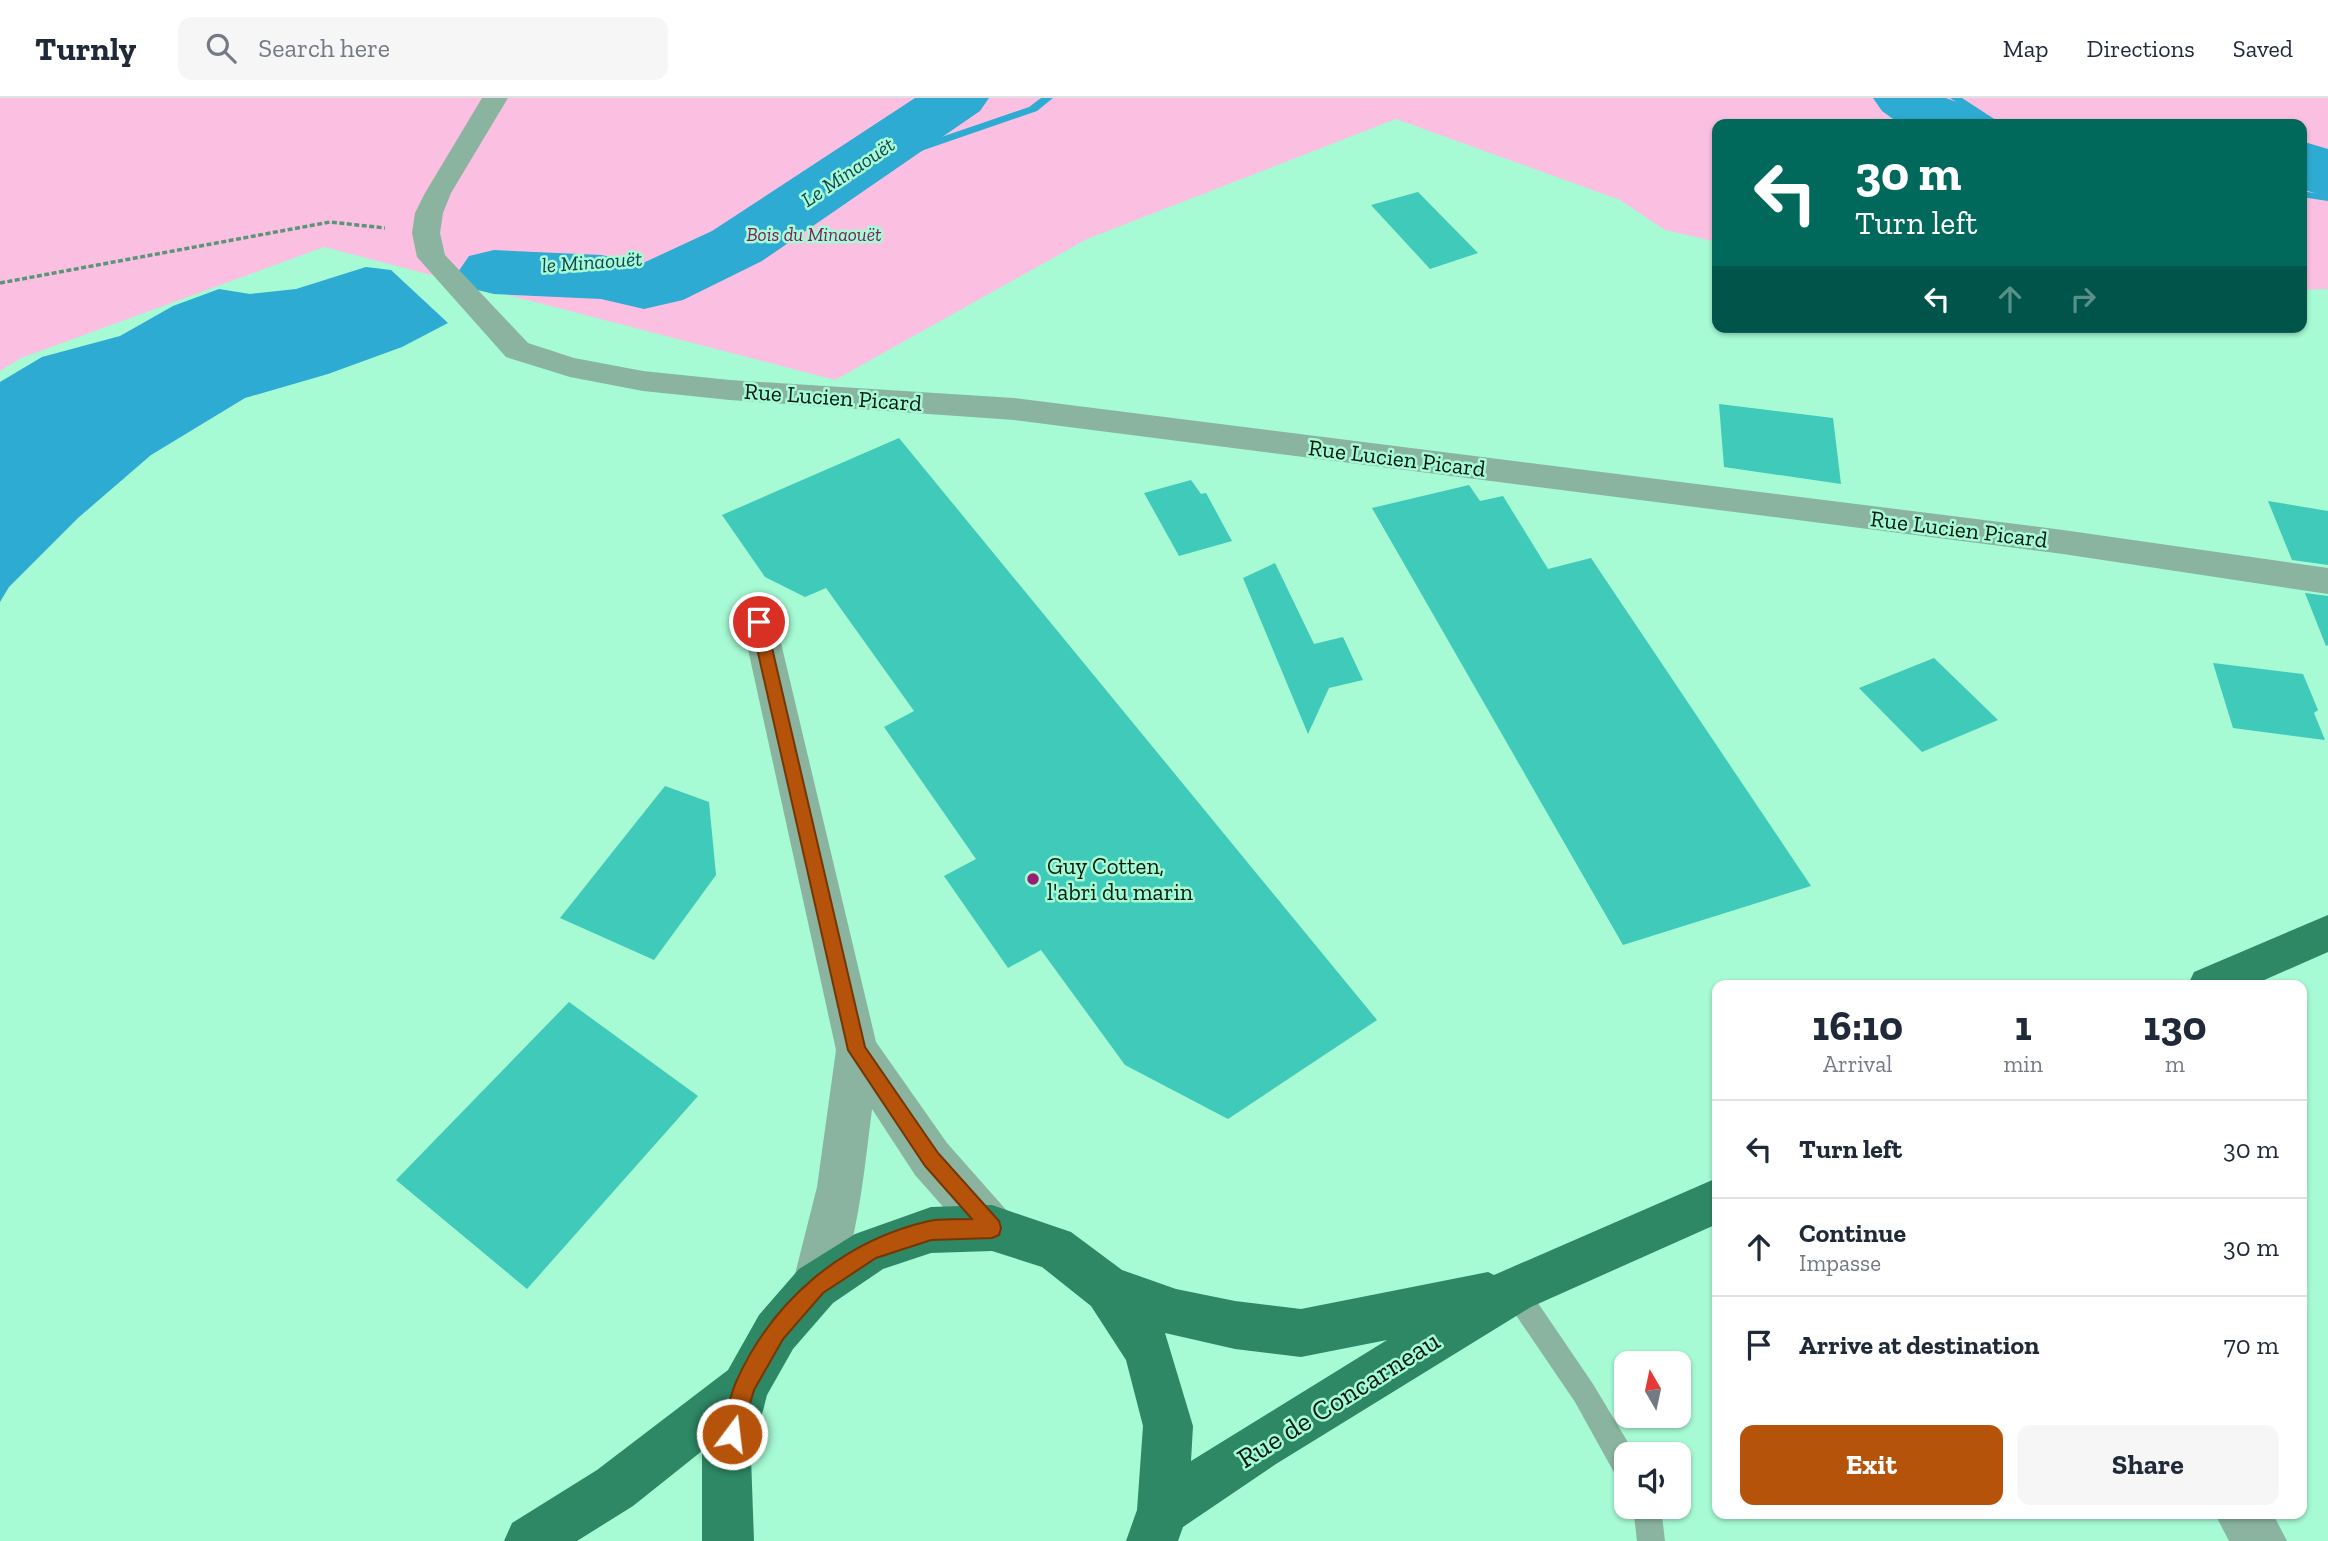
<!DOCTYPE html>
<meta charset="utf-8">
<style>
body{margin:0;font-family:"Zilla Slab",serif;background:#f6f6f7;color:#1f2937;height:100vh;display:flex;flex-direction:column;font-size:26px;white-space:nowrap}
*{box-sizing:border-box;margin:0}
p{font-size:23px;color:#747a83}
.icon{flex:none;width:38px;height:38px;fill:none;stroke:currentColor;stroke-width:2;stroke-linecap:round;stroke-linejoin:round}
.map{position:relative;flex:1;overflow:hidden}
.drawer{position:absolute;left:1712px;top:882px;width:595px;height:539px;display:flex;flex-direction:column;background:#fff;border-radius:14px;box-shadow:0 2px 5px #0004}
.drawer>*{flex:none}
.top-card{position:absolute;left:1712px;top:21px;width:595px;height:214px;border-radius:14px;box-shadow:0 2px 5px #0004;background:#00695c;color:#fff;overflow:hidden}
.needle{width:46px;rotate:351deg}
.controls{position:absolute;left:1614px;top:1253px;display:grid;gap:14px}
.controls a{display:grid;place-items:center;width:77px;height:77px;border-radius:14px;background:#fff;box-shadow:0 2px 5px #0004;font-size:35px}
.pin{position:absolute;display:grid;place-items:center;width:60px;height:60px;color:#fff;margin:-30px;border:4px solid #fff;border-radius:50%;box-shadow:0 2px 7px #0007}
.me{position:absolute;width:77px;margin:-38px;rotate:15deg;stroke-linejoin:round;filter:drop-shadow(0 0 5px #0008)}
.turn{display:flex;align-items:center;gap:24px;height:147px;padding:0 28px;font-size:32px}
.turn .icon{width:91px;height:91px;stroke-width:2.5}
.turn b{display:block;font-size:49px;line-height:60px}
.lanes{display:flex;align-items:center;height:66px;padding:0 28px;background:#0003;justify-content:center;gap:35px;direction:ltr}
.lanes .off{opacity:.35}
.eta{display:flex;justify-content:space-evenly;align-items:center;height:119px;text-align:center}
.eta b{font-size:42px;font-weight:700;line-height:49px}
.button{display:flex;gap:14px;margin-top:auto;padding:14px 28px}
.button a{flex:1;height:80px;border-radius:14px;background:#b45309;color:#fff;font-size:28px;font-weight:700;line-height:80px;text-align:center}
.button a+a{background:#f6f6f7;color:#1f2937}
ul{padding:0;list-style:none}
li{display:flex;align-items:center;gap:21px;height:98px;padding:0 28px;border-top:2px solid #e0e1e3}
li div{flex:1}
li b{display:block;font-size:26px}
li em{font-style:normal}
header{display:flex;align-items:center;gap:42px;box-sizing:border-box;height:98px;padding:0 35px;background:#fff;border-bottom:2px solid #e0e1e3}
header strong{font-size:33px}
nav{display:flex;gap:38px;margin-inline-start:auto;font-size:24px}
.search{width:490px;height:63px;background:#f6f6f7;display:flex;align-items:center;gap:18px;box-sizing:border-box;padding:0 24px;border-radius:14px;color:#747a83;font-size:26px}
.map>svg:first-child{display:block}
.green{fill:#fbc0e1}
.water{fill:#2eabd3}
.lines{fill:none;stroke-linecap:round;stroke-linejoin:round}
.stream{fill:#2eabd3;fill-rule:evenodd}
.river{fill:#2eabd3;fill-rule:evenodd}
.building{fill:#3fcaba}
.path{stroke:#5b947b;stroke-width:3.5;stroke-dasharray:5 2.5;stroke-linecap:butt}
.service{fill:#8ab4a0;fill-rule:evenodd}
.minor{fill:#8ab4a0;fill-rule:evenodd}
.primary{fill:#2e8866;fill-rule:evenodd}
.route{fill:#b45309;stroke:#753606;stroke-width:2}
.poi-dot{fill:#9a1d73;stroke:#a6fad4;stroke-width:2.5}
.labels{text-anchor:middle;stroke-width:5;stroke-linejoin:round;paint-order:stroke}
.far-park-label{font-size:19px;font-style:italic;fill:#801e60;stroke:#a6fad4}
.far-water-label{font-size:21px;font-style:italic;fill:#124556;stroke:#a6fad4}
.street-label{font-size:23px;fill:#011a10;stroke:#a6fad4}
.poi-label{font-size:23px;fill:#011a10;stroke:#a6fad4;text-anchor:start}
.near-street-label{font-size:28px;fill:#011a10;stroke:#a6fad4}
</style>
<header>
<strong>Turnly</strong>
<div class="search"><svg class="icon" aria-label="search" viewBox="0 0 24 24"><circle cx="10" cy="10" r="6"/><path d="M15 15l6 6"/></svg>Search here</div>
<nav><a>Map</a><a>Directions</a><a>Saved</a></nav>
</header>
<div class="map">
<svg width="2328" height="1443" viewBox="0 0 2328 1443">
<rect width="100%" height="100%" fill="#a6fad4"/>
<!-- green -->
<polygon class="green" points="0,0 2328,0 2328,191 2301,192 2301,26 1717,26 1717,144 1665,132 1620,102 1396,21 1087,141 835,282 324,149 21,260 0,273"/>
<!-- water -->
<polygon class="water" points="366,169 391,172 448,225 402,249 328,276 245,300 151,357 78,420 9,489 0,504 0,284 42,259 120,238 173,208 219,191 250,196 296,191"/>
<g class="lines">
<!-- stream -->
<g class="stream">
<polygon points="1041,0 1053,0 1037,13 921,53 870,63 851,70 827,99 792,125 693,174 643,188 576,194 510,194 504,190 510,186 576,186 643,180 685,168 784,121 819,95 843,66 867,57 915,48 1029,9"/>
<polygon points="1950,0 1962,0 2002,26 1990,26"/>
<polygon points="2301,93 2328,97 2328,103 2301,99"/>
</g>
<!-- river -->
<g class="river">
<polygon points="915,0 989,0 980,13 762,163 683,202 644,211 601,201 494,196 469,190 458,174 469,158 494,152 601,157 643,165 712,133"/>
<polygon points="1873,0 1946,0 1977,12 1986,26 1900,26 1882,13"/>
<polygon points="2301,43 2328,51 2328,99 2301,91"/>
</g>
</g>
<!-- building -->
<g class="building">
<polygon points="1418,94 1478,155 1430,171 1371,107"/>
<polygon points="1719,306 1833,320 1841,386 1724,369"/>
<polygon points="899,340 1377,922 1228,1021 1125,967 1041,852 1008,870 944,778 976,761 884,629 914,613 826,490 805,499 765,479 722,417"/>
<polygon points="1191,382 1201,396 1206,395 1232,443 1179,458 1144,395"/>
<polygon points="1469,387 1480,403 1503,398 1548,471 1591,460 1811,788 1623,847 1372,410"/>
<polygon points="2268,403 2328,413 2328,467 2292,462"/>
<polygon points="1275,465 1314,546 1343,539 1363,582 1329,590 1308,636 1243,480"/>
<polygon points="2305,495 2328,498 2328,547 2326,548"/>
<polygon points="1934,560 1998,622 1922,654 1859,590"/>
<polygon points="2213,565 2303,576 2318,612 2314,615 2325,642 2233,630"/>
<polygon points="665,688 709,704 716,777 654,862 560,820"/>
<polygon points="569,904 698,998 527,1191 396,1082"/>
</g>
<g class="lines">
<!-- path -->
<polyline class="path" points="0,185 330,124 385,130"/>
<!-- service -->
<g class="service">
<polygon points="1514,1179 1523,1183 1593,1286 1635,1356 1626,1356 1626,1382 1616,1378 1575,1304 1505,1201 1501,1192 1505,1183"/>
<polygon points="1633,1409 1661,1409 1665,1443 1637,1443"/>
</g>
<!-- minor -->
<g class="minor">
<polygon points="482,0 508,0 451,95 443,115 440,135 445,157 528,245 574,260 643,273 730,282 1014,300 2063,432 2328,470 2328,496 2063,456 1014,322 730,302 643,293 570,279 506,259 417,159 412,135 415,115 425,95"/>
<path d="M759 511 771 515 776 524 876 944 947 1045 1008 1114 1015 1130 1008 1146 992 1153 976 1146 915 1077 872 1011C864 1075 858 1144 833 1205L816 1212 799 1205 792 1188 817 1089 836 952 742 524 747 515Z"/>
<polygon points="2215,1416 2273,1416 2287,1443 2229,1443"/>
</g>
<!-- primary -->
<g class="primary">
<polygon points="2328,817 2328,854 2253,887 2188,887 2194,874"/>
<path d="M1717 1080V1126L1531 1209 1276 1366 1183 1429 1178 1443H1126L1137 1412 1143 1328 1126 1262 1091 1208 1042 1169 992 1153 931 1155 883 1171 833 1205 793 1251 767 1297 751 1359 754 1443H702V1353L633 1408 577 1443H504L512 1425 597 1372 728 1272 759 1217 799 1171 855 1136 931 1109 992 1107 1071 1134 1122 1172 1176 1191 1235 1203 1301 1211 1488 1174 1494 1177ZM1165 1235 1235 1251 1301 1259 1387 1242 1191 1363 1193 1328Z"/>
</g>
</g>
<!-- route -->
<path class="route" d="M759 518 766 524 865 949 938 1055 999 1123 1001 1130 999 1137 992 1140 931 1142 876 1160 823 1195 783 1241 754 1292 739 1343 732 1346 725 1343 722 1336C726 1319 729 1300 736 1284 772 1203 842 1143 929 1123 942 1120 958 1122 972 1121L925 1068 848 952 751 524Z"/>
<!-- markers -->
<circle class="poi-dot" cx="1033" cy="781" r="7"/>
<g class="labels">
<!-- far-park labels -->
<g class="far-park-label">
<text x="814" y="143">Bois du Minaouët</text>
</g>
<!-- far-water labels -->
<g class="far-water-label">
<text transform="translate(848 74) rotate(-34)" y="7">Le Minaouët</text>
<text transform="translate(592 164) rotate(-4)" y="7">le Minaouët</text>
</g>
<!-- street labels -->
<g class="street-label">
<text transform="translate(833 299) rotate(4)" y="8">Rue Lucien Picard</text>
<text transform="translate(1397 360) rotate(7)" y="8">Rue Lucien Picard</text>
<text transform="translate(1959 431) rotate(7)" y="8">Rue Lucien Picard</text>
</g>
<!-- poi labels -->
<g class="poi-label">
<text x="1047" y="776">Guy Cotten,<tspan x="1047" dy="26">l'abri du marin</tspan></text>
</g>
<!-- near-street labels -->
<g class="near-street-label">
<text transform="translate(1338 1301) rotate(-32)" y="10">Rue de Concarneau</text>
</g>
</g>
</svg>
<div class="controls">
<a><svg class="needle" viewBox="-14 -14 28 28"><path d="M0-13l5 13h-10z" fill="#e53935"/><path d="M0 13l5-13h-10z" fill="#747a83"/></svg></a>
<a><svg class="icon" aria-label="sound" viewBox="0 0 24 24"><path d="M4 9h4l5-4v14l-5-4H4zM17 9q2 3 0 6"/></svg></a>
</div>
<div class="pin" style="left:759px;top:524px;background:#d93025"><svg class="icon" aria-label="arrive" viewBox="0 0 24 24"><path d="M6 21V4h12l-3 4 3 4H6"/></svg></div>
<svg class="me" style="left:732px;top:1336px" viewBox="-20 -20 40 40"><circle r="17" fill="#b45309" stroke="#fff" stroke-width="3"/><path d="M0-11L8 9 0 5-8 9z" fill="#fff"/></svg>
<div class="top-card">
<div class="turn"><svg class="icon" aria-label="left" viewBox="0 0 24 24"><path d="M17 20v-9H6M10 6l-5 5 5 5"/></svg><div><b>30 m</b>Turn left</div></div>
<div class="lanes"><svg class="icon" aria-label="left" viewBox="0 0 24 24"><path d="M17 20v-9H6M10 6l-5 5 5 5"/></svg><svg class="icon off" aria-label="ahead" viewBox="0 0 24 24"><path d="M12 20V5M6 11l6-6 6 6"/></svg><svg class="icon off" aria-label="right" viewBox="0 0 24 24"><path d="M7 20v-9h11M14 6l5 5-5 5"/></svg></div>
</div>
<section class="drawer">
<div class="eta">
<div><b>16:10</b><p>Arrival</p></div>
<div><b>1</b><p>min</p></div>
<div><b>130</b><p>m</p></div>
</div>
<ul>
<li><svg class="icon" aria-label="left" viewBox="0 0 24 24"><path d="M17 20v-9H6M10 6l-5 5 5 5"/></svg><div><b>Turn left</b></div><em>30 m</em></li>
<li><svg class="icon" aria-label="ahead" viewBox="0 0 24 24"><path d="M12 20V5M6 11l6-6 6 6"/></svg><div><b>Continue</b><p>Impasse</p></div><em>30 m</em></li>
<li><svg class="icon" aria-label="arrive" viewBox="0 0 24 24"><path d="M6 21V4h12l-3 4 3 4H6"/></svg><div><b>Arrive at destination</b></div><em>70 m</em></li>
</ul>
<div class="button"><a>Exit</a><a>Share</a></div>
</section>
</div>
